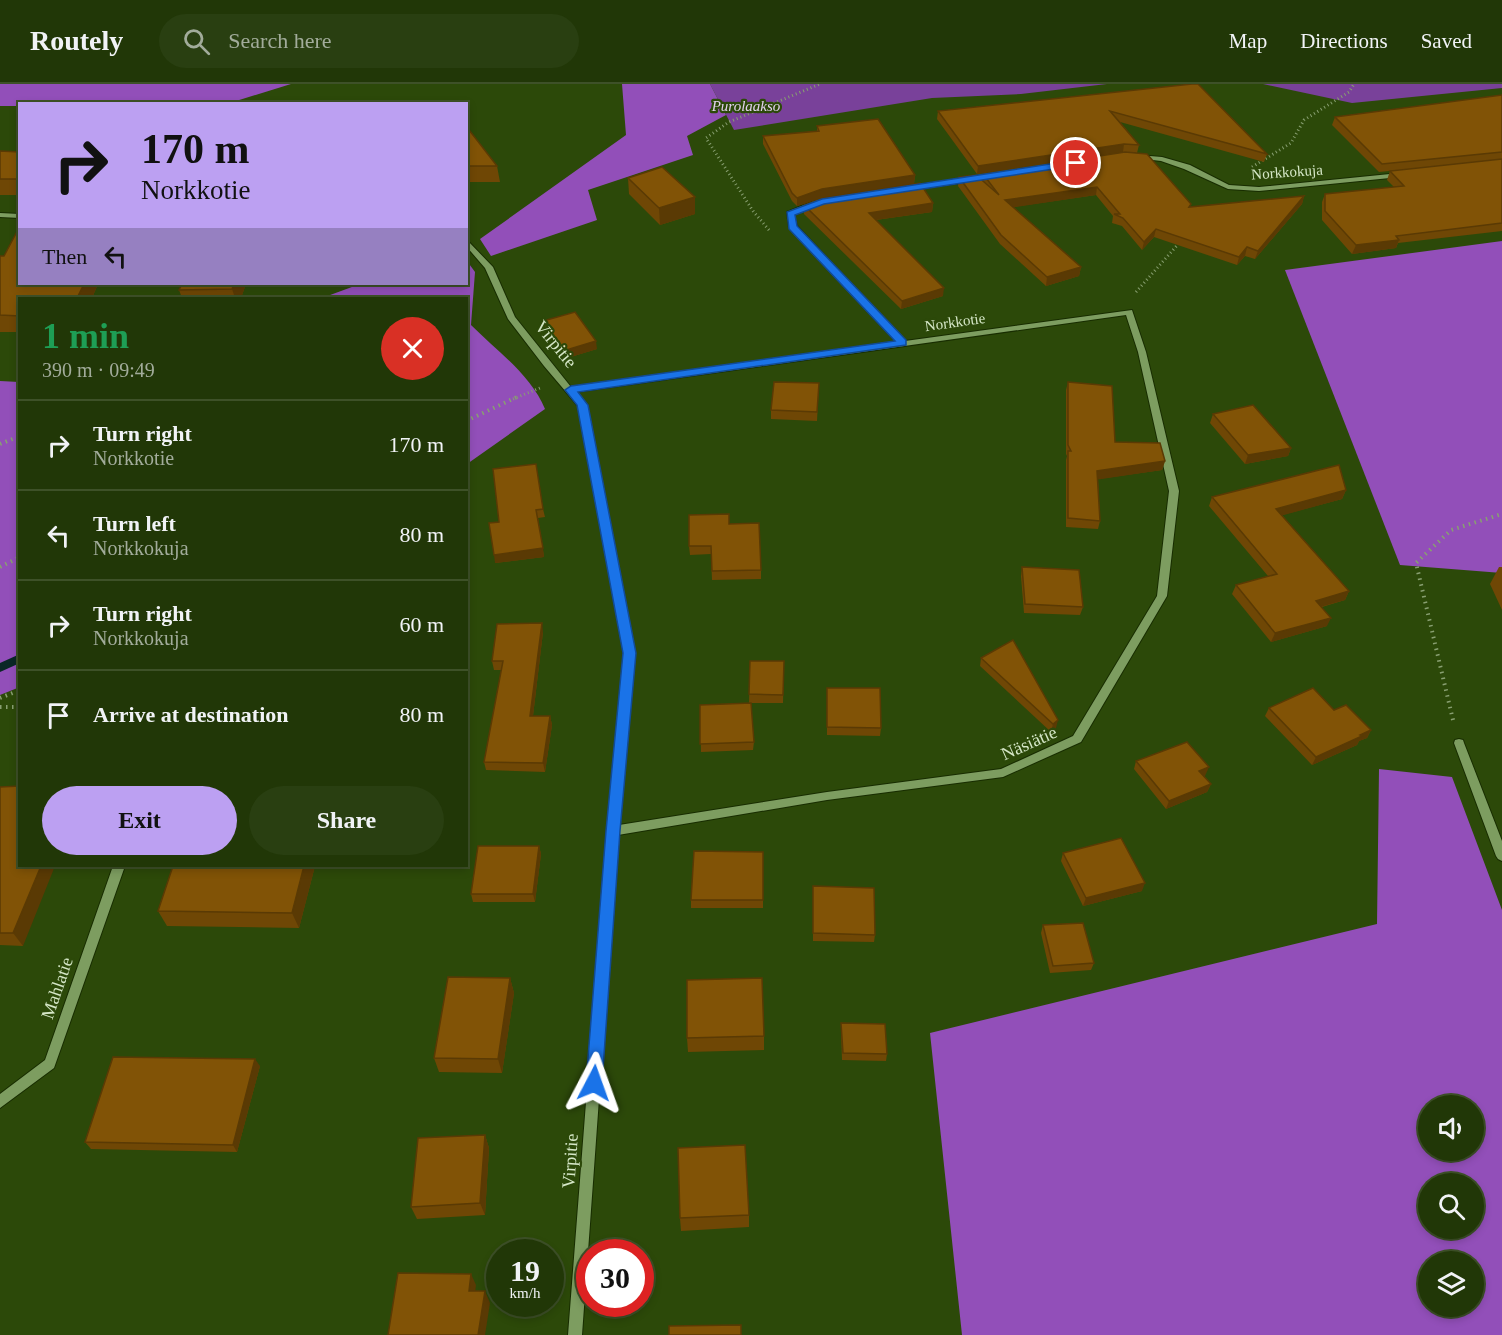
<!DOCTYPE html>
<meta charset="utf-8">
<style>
body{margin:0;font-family:"Times New Roman",serif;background:#293f11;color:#f1f3f6;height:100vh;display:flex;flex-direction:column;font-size:22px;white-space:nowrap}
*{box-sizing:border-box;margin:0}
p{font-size:20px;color:#a2ac9b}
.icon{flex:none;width:33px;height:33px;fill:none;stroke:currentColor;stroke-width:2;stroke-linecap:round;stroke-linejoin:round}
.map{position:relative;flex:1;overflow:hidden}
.sheet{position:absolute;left:18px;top:213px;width:450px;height:570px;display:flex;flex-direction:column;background:#213707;border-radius:0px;box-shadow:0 3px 9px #0003,0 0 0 2px #3e5128}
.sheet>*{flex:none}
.top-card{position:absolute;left:18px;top:18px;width:450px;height:183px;border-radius:0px;box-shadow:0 3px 9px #0003,0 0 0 2px #3e5128;background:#bca0f2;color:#111;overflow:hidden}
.fabs{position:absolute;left:1418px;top:1011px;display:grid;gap:12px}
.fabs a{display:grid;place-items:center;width:66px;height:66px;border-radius:50%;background:#213707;box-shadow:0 3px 9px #0003,0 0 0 2px #3e5128;font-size:30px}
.speed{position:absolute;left:486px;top:1155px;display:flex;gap:12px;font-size:30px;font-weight:700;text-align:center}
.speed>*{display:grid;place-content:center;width:78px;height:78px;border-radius:50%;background:#213707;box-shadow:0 3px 9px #0003,0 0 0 2px #3e5128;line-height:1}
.speed small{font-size:15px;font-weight:400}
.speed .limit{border:9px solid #d22;background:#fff;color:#111}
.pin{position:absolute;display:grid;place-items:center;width:51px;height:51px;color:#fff;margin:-26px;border:3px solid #fff;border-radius:50%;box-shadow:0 2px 6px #0007}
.me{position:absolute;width:66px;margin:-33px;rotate:4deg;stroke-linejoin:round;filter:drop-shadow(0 0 4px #0008)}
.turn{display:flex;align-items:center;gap:21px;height:126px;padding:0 24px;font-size:27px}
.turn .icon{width:78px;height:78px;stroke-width:2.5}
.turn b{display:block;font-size:42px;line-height:51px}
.then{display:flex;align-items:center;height:57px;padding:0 24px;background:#0003;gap:12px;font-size:22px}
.round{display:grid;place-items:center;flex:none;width:63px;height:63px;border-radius:32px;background:#293f11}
.overview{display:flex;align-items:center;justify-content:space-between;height:102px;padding:0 24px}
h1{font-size:36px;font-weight:800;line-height:45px;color:#1e9e55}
.button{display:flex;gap:12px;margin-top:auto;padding:12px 24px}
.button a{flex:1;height:69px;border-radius:36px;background:#bca0f2;color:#111;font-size:24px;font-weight:800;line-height:69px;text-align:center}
.button a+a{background:#293f11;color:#f1f3f6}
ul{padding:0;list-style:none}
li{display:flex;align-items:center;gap:18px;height:90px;padding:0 24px;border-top:2px solid #3e5128}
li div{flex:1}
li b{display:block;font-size:22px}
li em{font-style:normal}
header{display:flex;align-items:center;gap:36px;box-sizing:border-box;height:84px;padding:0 30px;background:#213707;border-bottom:2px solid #3e5128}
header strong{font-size:28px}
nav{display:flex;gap:33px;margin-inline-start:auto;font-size:21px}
.search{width:420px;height:54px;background:#293f11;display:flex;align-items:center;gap:15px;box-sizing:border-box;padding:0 21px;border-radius:33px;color:#a2ac9b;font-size:22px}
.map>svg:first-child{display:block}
.green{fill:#79419a}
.forest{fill:#924fb9;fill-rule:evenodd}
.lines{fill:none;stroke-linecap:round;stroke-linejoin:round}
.stream{fill:#0a2726;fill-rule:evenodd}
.minor-casing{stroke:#182d00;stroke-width:2}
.path-far1{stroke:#889f71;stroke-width:3;stroke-dasharray:1 3;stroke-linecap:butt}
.path{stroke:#889f71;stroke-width:4;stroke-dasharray:1.5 4.5;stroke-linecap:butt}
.minor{fill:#7d9d60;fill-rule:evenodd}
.wall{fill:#6f4705}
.shaded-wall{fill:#5a3a04}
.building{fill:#815306;stroke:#5a3a04;stroke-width:1.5}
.route{fill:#1a73e8;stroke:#114b97;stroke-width:1.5}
.labels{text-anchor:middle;stroke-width:4.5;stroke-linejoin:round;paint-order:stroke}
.far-park-label{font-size:15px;font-style:italic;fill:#e2d2ed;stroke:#2c4909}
.far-street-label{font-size:15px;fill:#d5e7c7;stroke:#2c4909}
.street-label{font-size:18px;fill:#d5e7c7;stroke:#2c4909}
</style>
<header>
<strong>Routely</strong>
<div class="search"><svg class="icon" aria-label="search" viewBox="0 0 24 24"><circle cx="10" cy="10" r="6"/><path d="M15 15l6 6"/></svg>Search here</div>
<nav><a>Map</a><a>Directions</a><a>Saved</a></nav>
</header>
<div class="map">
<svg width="1502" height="1251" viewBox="0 0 1502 1251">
<rect width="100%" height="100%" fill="#2c4909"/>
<!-- green -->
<g class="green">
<polygon points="710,0 1107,0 1021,10 932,14 734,46"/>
<polygon points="1263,0 1502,0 1502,4 1352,19"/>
</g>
<!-- forest -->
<g class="forest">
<polygon points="0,0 291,0 236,17 20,20 19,22 0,22"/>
<polygon points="622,0 710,0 726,31 687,52 693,71 588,106 597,136 491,172 480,155 626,51"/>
<polygon points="1502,157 1502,489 1400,481 1285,186"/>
<path d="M467 177 475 188 471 241C497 267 531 291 545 325L467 380 466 214H322L360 200H466Z"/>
<polygon points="0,297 19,298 20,603 0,611"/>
<path d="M1379 685 1452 693 1502 826V1251H962L930 949 1377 840ZM1428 1022H1473V1066H1428ZM1428 1100H1473V1144H1428ZM1428 1178H1473V1222H1428Z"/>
</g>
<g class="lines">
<!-- stream -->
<polygon class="stream" points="20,570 20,579 0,588 0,579"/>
<defs>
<g id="minor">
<polygon points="1138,71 1162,73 1190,81 1229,101 1259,103 1400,89 1404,91 1400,93 1259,107 1228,105 1184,85 1161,77 1136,74 1134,73"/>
<polygon points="995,90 999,92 998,94 909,106 905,104 909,102"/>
<path d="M814 117 821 119 794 131 797 142 905 257 1132 226 1146 268 1179 407 1167 512 1081 658 1003 693 827 716 618 751 582 1251H568L607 747 625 569 578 322 544 282 508 235 485 184 466 162V155L493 183 515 233 571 303 897 258 789 143 787 128ZM1126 231 1138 268 1169 407 1157 512 1073 652 1001 685 827 708 619 741 635 569 586 321 576 308Z"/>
<polygon points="0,129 20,130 20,134 0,133"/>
<polygon points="1459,655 1463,656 1464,659 1502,757 1502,777 1498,775 1496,772 1454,659 1455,656"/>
<polygon points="113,782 125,782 54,984 0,1024 0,1010 45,976"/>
</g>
</defs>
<!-- minor casing -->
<use href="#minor" class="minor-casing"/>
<!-- path-far1 -->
<g class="path-far1">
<polyline points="1252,83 1291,59 1304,36 1349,8 1354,0"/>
<polyline points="769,146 753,127 706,54 729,38 820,0"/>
<polyline points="1136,208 1180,158"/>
<polyline points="513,315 540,304"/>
</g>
<!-- path -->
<g class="path">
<polyline points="466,337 517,313"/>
<polyline points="0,360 20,352"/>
<polyline points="0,483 20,473"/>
<polyline points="0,614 20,606"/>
<polyline points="0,623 20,623"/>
<polyline points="1453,636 1416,479 1451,446 1502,430"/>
</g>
<!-- minor -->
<use href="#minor" class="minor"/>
</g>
<!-- wall -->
<g class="wall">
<polygon points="1192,0 1267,70 1264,78 1120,38 1139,61 1137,69 1123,68 977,90 937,35 938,27"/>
<polygon points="1502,11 1502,147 1398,159 1396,164 1352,170 1322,136 1322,118 1325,110 1394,103 1387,96 1390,87 1481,78 1379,88 1332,41 1335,33"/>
<polygon points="466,42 497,82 500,98 466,98"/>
<polygon points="817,42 915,91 914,100 822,114 797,122 792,117 763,60 763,52 817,47"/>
<polygon points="0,67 20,68 20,111 0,111"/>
<polygon points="1125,68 1191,123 1304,112 1302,120 1255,175 1245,172 1237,181 1154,153 1142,166 1122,142 1112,139 1113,132 1096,111 1013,123 1081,183 1079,192 1046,202 1000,160 958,102 959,93 982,97 983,90"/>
<polygon points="628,94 695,130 660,141 629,110"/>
<polygon points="933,119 932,128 876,136 943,212 901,225 804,130 804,121"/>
<polygon points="0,172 4,172 20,200 98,200 92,214 20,214 20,248 0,248"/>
<polygon points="246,200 241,214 182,214 179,206"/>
<polygon points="543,237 597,265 564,275 544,246"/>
<polygon points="1068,298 1115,358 1165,377 1162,386 1098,395 1100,437 1098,445 1066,443 1066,376 1067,372 1066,370 1066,306"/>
<polygon points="819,299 817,337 771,335 771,326"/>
<polygon points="1213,330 1291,364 1288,372 1245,380 1210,339"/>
<polygon points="493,385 543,425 545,433 538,434 544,473 495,479 499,438"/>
<polygon points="1346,406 1342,415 1282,431 1349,507 1345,516 1322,523 1327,542 1271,558 1232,510 1236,501 1268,492 1209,422 1212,413"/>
<polygon points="729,440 761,486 761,495 712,496 711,470 690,471 689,462"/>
<polygon points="1022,483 1083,523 1080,531 1024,529 1021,492"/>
<polygon points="1499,483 1502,483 1502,526 1490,500"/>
<polygon points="543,548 533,632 550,632 552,641 545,688 486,686 484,678 502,586 494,586 492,577"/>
<polygon points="1013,556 1056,644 1051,648 980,582 981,574"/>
<polygon points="750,577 784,577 783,619 749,619"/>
<polygon points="827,604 881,644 880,652 827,651"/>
<polygon points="700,621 754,658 753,666 701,668"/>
<polygon points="1269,624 1334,626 1371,646 1367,654 1359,657 1357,661 1312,681 1265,632"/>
<polygon points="1136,677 1205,692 1204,692 1211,700 1207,708 1166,725 1134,685"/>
<polygon points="0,703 23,862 0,861"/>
<polygon points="539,762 541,770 535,818 473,818 471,810"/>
<polygon points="763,768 763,824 691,824 691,816"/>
<polygon points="1063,769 1142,807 1083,822 1061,777"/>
<polygon points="315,782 299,844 167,842 158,827"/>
<polygon points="813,802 875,851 874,858 813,857"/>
<polygon points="1043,841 1094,879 1091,886 1050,889 1041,849"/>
<polygon points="510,894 514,909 502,989 439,988 434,974"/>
<polygon points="841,939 887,970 886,977 842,976 841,946"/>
<polygon points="764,952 764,966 688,968 687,954"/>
<polygon points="260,982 237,1068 91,1065 85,1058"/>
<polygon points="485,1051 489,1064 485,1131 417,1135 411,1123"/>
<polygon points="749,1131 749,1143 681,1147 680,1134"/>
</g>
<!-- shaded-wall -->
<g class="shaded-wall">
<polygon points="1124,60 1123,68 977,90 978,82"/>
<polygon points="915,91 914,100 822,114 797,122 797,114 822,105"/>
<polygon points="1097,103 1096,111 1003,125 1005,116"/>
<polygon points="1304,112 1302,120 1255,175 1258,167"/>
<polygon points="695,113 695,130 660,141 659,124"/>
<polygon points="933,119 932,128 868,137 869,129"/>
<polygon points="1156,145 1154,153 1142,166 1144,158"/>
<polygon points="1399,156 1396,164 1352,170 1356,161"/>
<polygon points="1247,163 1245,172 1237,181 1239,173"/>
<polygon points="1081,183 1079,192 1046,202 1047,193"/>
<polygon points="84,200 98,200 92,214 77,214"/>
<polygon points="234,200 246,200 241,214 235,214 232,205"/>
<polygon points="944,204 943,212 901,225 902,217"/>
<polygon points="596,257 597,265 564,275 563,267"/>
<polygon points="1291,364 1288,372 1245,380 1248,371"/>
<polygon points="1165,377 1162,386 1095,396 1097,387"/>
<polygon points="1346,406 1342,415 1273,434 1276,425"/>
<polygon points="543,464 544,473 495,479 494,471"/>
<polygon points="1349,507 1345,516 1313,525 1316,517"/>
<polygon points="1331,534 1327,542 1271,558 1275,549"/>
<polygon points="542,539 543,548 532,640 530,632"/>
<polygon points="550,632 552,641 545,688 543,679"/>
<polygon points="1058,636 1056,644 1051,648 1053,640"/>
<polygon points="1371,646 1367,654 1359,657 1357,661 1312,681 1316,673"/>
<polygon points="1209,683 1205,692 1196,695 1199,687"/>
<polygon points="1211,700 1207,708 1166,725 1169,717"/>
<polygon points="539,762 541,770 535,818 533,810"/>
<polygon points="41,782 55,782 23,862 13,849"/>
<polygon points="304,782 315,782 299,844 292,829"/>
<polygon points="1145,799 1142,807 1083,822 1086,814"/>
<polygon points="510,894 514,909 502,989 498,975"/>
<polygon points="255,975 260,982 237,1068 233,1061"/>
<polygon points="485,1051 489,1064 485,1131 480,1119"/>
<polygon points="471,1190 476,1201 474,1218 469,1207"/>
<polygon points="485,1207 490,1219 485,1251 478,1251"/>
</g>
<!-- building -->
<g class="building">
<polygon points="1192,0 1198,0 1267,70 1110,27 1139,61 1124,60 978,82 938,27"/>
<polygon points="1502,11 1502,68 1382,80 1335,33"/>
<polygon points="878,35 915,91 822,105 797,114 792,109 763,52 819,47 817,42"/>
<polygon points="466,42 497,82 466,82"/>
<polygon points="0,67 20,68 20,95 0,95"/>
<polygon points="1125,68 1147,70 1191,120 1189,123 1304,112 1258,167 1247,163 1239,173 1156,145 1144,158 1123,134 1114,130 1120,130 1097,103 1005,116 1081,183 1047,193 1001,151 959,93 976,91 999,111 983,90"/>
<polygon points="1502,75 1502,139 1396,152 1399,156 1356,161 1325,127 1325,110 1404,102 1390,87"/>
<polygon points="662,83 695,113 659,124 628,94"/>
<polygon points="920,99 933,119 869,129 944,204 902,217 804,121 824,114"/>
<polygon points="20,142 20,200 84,200 77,214 20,214 20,232 0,231 0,172 4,172"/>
<polygon points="182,200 234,200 232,205 179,206"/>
<polygon points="575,228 596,257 563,267 543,237"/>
<polygon points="774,298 819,299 817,328 771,326"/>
<polygon points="1068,298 1112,302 1115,358 1160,359 1165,377 1097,387 1100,437 1068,434 1068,367 1071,367 1068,361"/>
<polygon points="1253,321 1291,364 1248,371 1213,330"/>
<polygon points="536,380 543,425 536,426 543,464 494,471 489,439 499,438 493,385"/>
<polygon points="1339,381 1346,406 1276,425 1349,507 1316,517 1331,534 1275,549 1236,501 1277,490 1212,413"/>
<polygon points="729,430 729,440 759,439 761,486 712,487 711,462 689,462 689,431"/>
<polygon points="1022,483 1079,486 1083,523 1025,520"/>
<polygon points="542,539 530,632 550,632 543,679 484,678 503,577 492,577 497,540"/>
<polygon points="1013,556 1058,636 1053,640 981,574"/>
<polygon points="750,577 784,577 783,611 749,610"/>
<polygon points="827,604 880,604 881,644 827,643"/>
<polygon points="1313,604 1334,626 1346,621 1371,646 1360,651 1362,652 1316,673 1269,624"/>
<polygon points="751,619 754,658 700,660 700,621"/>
<polygon points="1187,658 1209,683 1199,687 1211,700 1169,717 1136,677"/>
<polygon points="20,702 20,782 41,782 13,849 0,849 0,703"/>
<polygon points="1121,754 1145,799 1086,814 1063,769"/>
<polygon points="478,762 539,762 533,810 471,810"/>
<polygon points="694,767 763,768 763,816 691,816"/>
<polygon points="173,782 304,782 292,829 158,827"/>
<polygon points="813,802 874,804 875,851 813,849"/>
<polygon points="1083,839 1094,879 1053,882 1043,841"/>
<polygon points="448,893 510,894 498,975 434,974"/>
<polygon points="762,894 764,952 687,954 687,896"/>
<polygon points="841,939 885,940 887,970 843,969"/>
<polygon points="113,973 255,975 233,1061 85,1058"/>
<polygon points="485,1051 480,1119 411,1123 418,1054"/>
<polygon points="745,1061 749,1131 680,1134 678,1064"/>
<polygon points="398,1189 471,1190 469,1207 485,1207 478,1251 388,1251"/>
<polygon points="741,1241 741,1251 669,1251 669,1242"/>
</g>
<!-- route -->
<polygon class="route" points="1076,76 1080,77 1080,81 824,120 795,131 797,142 906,256 906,261 578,308 588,321 636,569 620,747 602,999 600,1005 594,1007 588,1005 586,999 606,747 623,569 577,321 565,306 571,302 895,257 789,145 787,128 822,115"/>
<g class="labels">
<!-- far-park labels -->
<g class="far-park-label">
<text x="746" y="27">Purolaakso</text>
</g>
<!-- far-street labels -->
<g class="far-street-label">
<text transform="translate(1287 88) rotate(-4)" y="5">Norkkokuja</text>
<text transform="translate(955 238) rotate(-8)" y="5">Norkkotie</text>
</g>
<!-- street labels -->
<g class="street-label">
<text transform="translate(556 260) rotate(51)" y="6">Virpitie</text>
<text transform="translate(1029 659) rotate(-24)" y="6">Näsiätie</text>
<text transform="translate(57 904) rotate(-71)" y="6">Mahlatie</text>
<text transform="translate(570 1077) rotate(-86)" y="6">Virpitie</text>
</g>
</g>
</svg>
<div class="fabs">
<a><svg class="icon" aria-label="sound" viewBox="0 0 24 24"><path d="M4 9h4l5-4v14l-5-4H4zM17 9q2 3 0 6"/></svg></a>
<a><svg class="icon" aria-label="search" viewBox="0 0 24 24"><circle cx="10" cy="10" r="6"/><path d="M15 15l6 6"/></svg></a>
<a><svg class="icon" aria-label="layers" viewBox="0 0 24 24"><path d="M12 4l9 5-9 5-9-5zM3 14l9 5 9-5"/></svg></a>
</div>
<div class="speed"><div>19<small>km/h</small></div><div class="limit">30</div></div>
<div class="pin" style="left:1076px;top:79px;background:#d93025"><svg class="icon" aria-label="arrive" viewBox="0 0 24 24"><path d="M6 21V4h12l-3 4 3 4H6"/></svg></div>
<svg class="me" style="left:594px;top:999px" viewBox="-20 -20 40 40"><path d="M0-17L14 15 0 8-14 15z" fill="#1a73e8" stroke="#fff" stroke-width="4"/></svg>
<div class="top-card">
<div class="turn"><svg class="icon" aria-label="right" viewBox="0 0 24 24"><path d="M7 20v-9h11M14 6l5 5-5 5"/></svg><div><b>170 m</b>Norkkotie</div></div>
<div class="then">Then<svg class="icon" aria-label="left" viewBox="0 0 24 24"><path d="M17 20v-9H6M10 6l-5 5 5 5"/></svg></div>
</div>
<section class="sheet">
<div class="overview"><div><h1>1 min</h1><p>390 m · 09:49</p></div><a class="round" style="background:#d93025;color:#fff"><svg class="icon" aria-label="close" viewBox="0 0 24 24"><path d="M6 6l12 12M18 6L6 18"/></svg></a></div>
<ul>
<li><svg class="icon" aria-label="right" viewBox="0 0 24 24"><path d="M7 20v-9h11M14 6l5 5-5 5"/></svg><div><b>Turn right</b><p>Norkkotie</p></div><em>170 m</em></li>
<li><svg class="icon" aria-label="left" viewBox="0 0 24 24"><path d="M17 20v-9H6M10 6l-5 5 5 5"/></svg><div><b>Turn left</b><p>Norkkokuja</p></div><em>80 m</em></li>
<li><svg class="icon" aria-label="right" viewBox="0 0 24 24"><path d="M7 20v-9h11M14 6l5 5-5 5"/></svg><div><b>Turn right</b><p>Norkkokuja</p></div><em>60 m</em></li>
<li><svg class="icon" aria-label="arrive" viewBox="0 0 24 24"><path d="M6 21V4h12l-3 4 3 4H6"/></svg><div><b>Arrive at destination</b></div><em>80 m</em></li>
</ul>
<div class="button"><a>Exit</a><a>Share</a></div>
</section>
</div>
